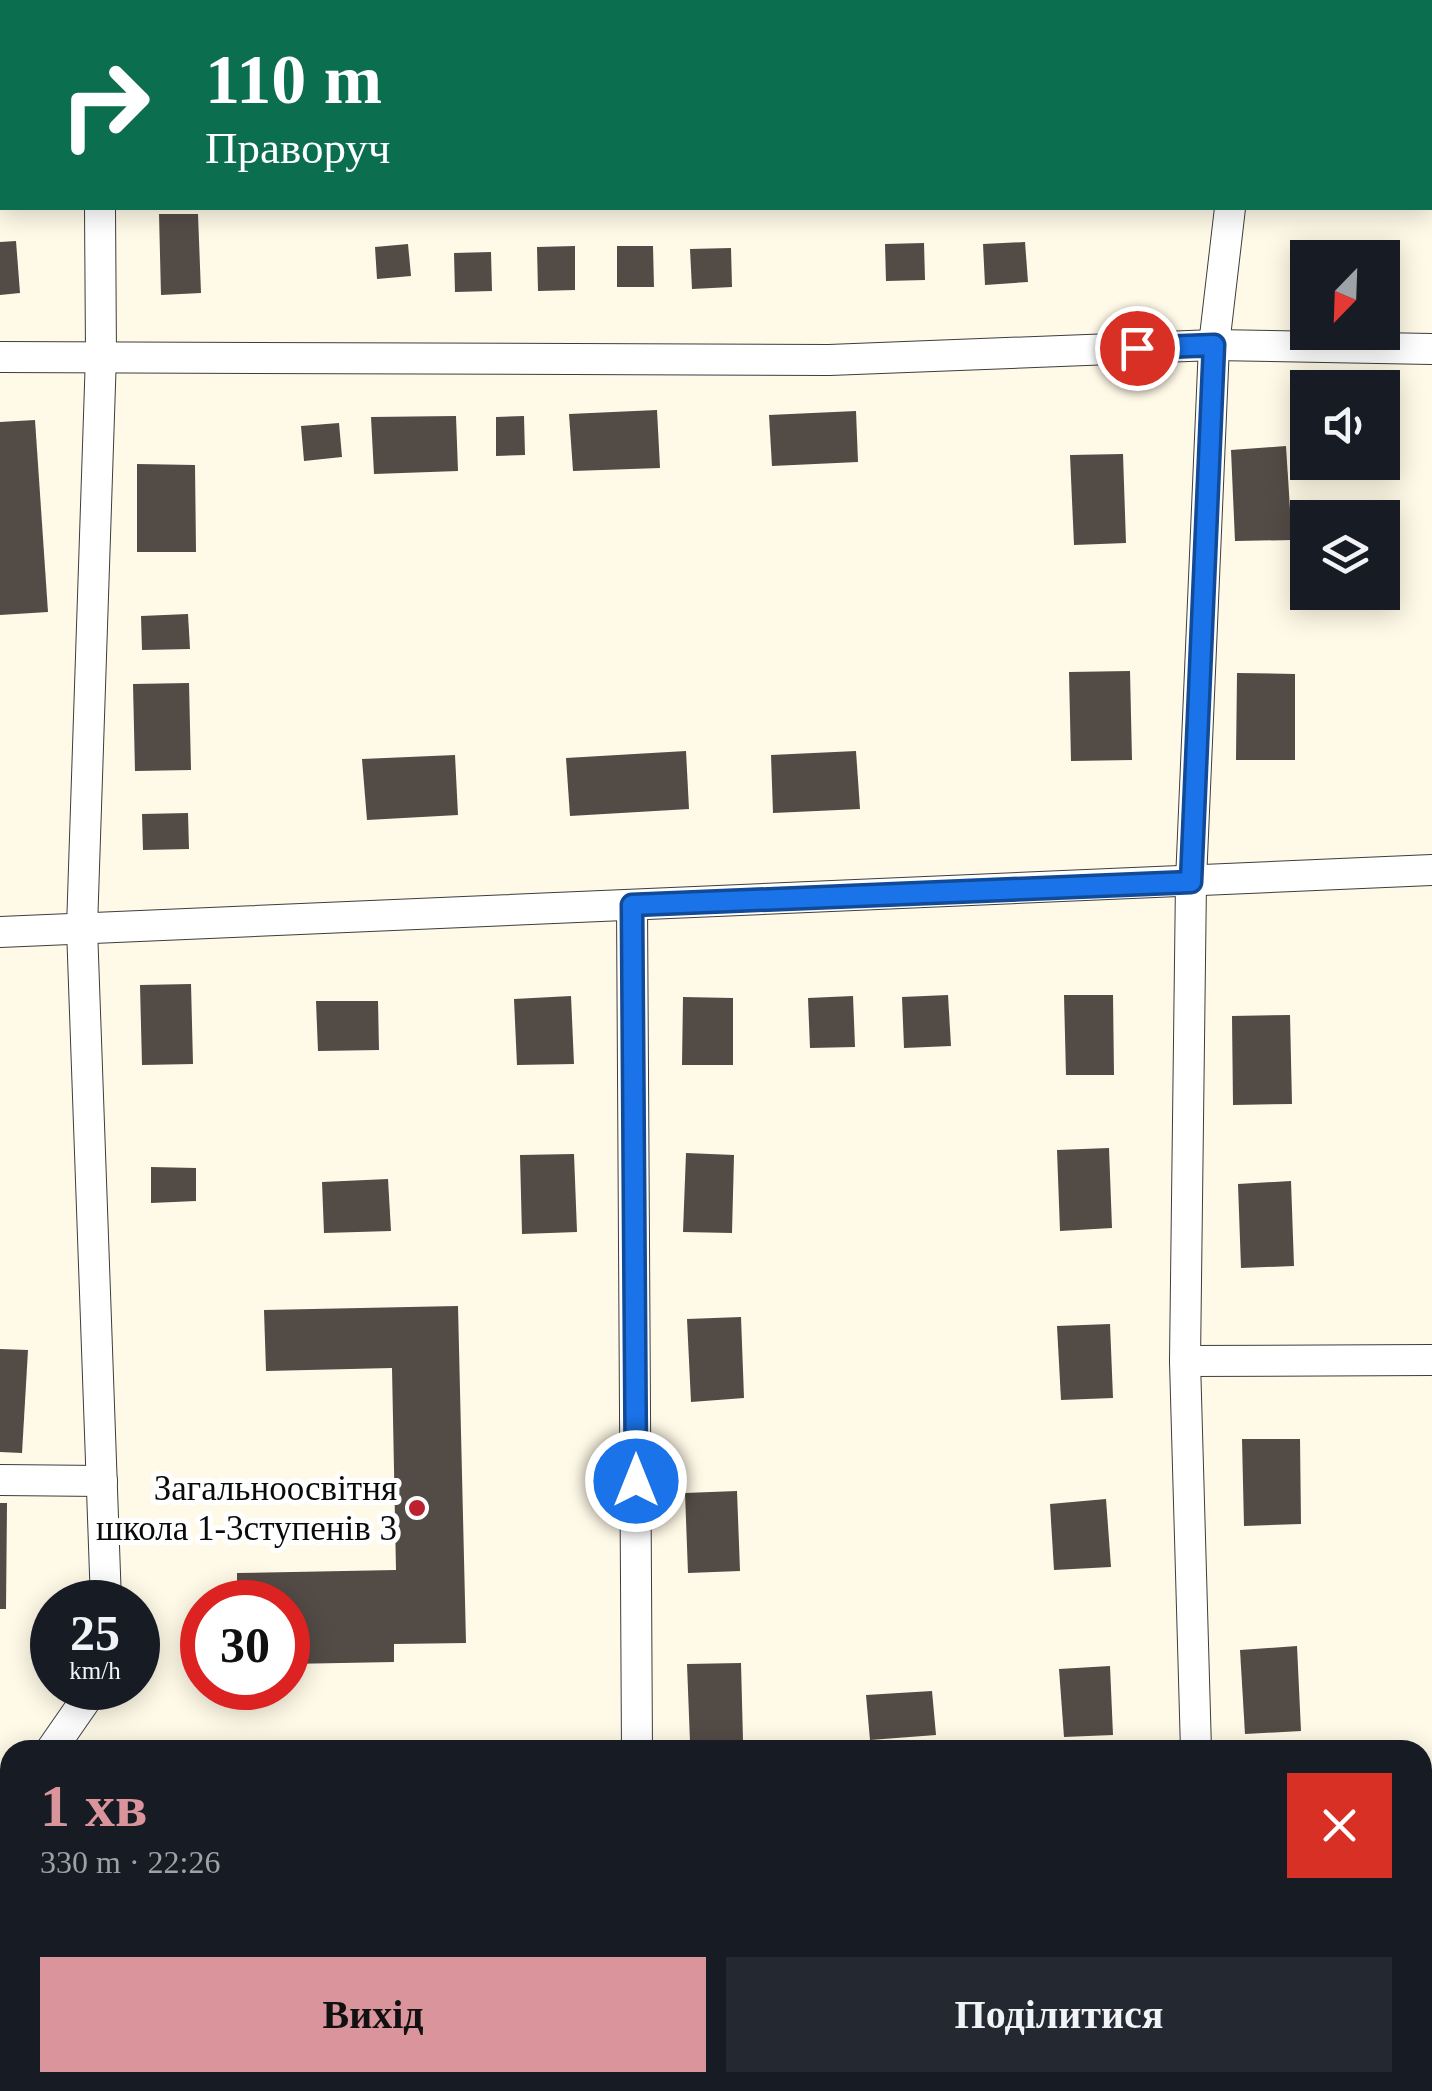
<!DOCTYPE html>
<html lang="uk">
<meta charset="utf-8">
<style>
body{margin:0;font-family:Georgia,serif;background:#242831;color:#f1f3f6;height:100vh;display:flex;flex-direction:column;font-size:38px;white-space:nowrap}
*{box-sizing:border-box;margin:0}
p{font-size:32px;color:#9ea1a6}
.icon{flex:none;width:55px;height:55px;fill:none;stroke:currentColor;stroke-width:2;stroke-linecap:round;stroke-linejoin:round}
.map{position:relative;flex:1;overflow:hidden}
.side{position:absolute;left:0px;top:1740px;width:1432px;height:352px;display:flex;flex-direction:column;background:#171b24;border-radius:30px 30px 0 0;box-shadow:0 5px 25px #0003}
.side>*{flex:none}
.hud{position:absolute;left:0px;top:0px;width:1432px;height:210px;box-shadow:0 5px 25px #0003;background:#0b6e4f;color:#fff;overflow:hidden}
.needle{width:65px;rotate:203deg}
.fabs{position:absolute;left:1290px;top:240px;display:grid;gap:20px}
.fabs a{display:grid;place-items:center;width:110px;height:110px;border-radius:0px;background:#171b24;box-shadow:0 5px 25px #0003;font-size:50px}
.speed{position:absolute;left:30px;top:1580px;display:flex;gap:20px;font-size:50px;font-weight:700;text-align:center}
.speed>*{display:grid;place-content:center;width:130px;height:130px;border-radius:50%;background:#171b24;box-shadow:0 5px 25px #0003;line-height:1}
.speed small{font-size:25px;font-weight:400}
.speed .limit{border:15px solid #d22;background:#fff;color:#111}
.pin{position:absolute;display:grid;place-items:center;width:85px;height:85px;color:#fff;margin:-42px;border:5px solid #fff;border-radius:50%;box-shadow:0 2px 10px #0007}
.me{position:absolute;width:110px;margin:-55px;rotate:0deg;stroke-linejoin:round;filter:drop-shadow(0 0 8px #0008)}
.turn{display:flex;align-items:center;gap:35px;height:210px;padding:0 40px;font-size:45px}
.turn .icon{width:130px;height:130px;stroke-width:2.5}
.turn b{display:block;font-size:70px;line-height:85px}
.round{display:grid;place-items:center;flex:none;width:105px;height:105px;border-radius:0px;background:#242831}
.head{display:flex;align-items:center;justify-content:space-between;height:170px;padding:0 40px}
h1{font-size:60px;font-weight:700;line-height:75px;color:#da949c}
.button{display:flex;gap:20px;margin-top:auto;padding:20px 40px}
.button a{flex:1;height:115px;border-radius:0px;background:#da949c;color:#111;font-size:40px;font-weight:700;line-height:115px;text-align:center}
.button a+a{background:#242831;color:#f1f3f6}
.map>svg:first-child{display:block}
.building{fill:#534b46}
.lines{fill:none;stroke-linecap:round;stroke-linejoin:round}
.street-casing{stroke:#3d3d3d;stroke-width:32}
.street{stroke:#fff;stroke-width:30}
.route-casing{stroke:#114b97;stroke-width:25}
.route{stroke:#1a73e8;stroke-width:18}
.poi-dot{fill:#bd202e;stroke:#fff;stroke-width:4}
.labels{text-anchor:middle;stroke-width:10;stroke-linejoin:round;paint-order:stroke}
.poi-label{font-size:35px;fill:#0a0a0a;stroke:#fff;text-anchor:end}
</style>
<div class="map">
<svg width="1432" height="2091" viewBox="0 0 1432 2091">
<rect width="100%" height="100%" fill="#fff9e7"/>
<!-- building -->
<g class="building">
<polygon points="159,214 198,214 201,293 161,295"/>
<polygon points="16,241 20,293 0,295 0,242"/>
<polygon points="1025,242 1028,282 985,285 983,244"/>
<polygon points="924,243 925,280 886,281 885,244"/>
<polygon points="408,244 411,276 377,279 375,247"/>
<polygon points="575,246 575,290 538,291 537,247"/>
<polygon points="617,246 653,246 654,287 617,287"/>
<polygon points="731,248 732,287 692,289 690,249"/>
<polygon points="491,252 492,291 455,292 454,253"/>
<polygon points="657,410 660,468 573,471 569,414"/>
<polygon points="856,411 858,462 772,466 769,415"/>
<polygon points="456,416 458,471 374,474 371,417"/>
<polygon points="524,416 525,455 496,456 496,417"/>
<polygon points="35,420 48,612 0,615 0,422"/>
<polygon points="339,423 342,457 304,461 301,426"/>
<polygon points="1286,446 1292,540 1235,541 1231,450"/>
<polygon points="1123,454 1126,543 1074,545 1070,455"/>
<polygon points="137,464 195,465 196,552 137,552"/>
<polygon points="188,614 190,649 142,650 141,616"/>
<polygon points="1130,671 1132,760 1071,761 1069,672"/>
<polygon points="1237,673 1295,674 1295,760 1236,760"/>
<polygon points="189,683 191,770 135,771 133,684"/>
<polygon points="686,751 689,809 570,816 566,758"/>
<polygon points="856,751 860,809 773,813 771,755"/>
<polygon points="455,755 458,815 367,820 362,759"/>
<polygon points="188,813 189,849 143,850 142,814"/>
<polygon points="191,984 193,1064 142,1065 140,985"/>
<polygon points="948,995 951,1046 904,1048 902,997"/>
<polygon points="1064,995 1113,995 1114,1075 1066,1075"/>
<polygon points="571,996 574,1064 517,1065 514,999"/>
<polygon points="853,996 855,1047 810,1048 808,998"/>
<polygon points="683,997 733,998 733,1065 682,1065"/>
<polygon points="316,1001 378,1001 379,1050 318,1051"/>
<polygon points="1290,1015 1292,1104 1233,1105 1232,1016"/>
<polygon points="1109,1148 1112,1228 1060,1231 1057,1150"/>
<polygon points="686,1153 734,1155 732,1233 683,1232"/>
<polygon points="574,1154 577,1232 522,1234 520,1155"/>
<polygon points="151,1167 196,1168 196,1201 151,1203"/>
<polygon points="388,1179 391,1231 324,1233 322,1182"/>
<polygon points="1291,1181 1294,1266 1241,1268 1238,1184"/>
<polygon points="458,1306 466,1643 394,1644 394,1662 288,1664 288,1602 237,1602 237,1573 396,1570 392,1368 266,1371 264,1310"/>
<polygon points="741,1317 744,1398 691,1402 687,1319"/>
<polygon points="1110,1324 1113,1398 1061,1400 1057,1326"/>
<polygon points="0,1349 28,1350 22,1453 0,1452"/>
<polygon points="1242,1439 1300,1439 1301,1524 1244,1526"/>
<polygon points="737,1491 740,1571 688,1573 685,1493"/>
<polygon points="1106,1499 1111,1567 1054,1570 1050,1504"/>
<polygon points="0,1503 7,1503 6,1609 0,1609"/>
<polygon points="1297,1646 1301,1731 1245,1734 1240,1650"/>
<polygon points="741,1663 743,1741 690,1742 687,1664"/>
<polygon points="1110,1666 1113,1735 1064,1737 1059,1669"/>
<polygon points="932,1691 936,1735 870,1740 866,1695"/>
<polygon points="1095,2082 1141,2082 1142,2091 1096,2091"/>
</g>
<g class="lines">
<defs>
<g id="street">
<polyline points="99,0 99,2"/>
<polyline points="1253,2 1253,0"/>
<polyline points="100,208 101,355 82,928 106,1602"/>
<polyline points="0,357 829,360 1214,345 1432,349"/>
<polyline points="632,905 637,1750"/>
<polyline points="0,932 1432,870"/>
<polyline points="1185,1361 1432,1360"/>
<polyline points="0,1480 102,1481"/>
<polyline points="51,1750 94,1688"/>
<polyline points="1196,1750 1185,1361 1191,881 1214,345 1230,208"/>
<polyline points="1422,1791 1432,1790"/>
<polyline points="0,1826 10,1811"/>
<polyline points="0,1951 10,1957"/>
<polyline points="1422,2039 1432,2038"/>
<polyline points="210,2082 224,2091"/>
<polyline points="1224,2082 1224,2091"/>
</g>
</defs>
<!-- street casing -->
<use href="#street" class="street-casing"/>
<!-- street -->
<use href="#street" class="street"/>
</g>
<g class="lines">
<defs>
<polyline id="route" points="636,1481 632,905 1191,882 1214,345 1137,348"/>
</defs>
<!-- route casing -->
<use href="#route" class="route-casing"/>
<!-- route -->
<use href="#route" class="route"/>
</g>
<!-- markers -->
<circle class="poi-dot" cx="417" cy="1508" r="10"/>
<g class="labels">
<!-- poi labels -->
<g class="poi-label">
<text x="397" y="1500">Загальноосвiтня<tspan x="397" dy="40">школа 1-3ступенiв 3</tspan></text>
</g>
</g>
</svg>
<div class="fabs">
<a><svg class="needle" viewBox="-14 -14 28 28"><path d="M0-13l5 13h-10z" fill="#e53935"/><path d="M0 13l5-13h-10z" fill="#9ea1a6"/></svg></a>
<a><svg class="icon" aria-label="sound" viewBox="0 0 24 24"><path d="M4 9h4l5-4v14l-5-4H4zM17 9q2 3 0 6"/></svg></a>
<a><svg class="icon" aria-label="layers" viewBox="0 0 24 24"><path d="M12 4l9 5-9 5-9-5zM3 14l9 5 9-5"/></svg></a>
</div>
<div class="speed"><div>25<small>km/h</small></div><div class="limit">30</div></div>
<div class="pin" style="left:1137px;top:348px;background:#d93025"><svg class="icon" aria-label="arrive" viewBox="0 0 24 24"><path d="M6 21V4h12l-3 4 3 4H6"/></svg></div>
<svg class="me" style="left:636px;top:1481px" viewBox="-20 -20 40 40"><circle r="17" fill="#1a73e8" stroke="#fff" stroke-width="3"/><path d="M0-11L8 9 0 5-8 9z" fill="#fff"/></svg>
<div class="hud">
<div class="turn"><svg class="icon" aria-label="right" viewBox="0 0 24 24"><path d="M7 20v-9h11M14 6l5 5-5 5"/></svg><div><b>110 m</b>Праворуч</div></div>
</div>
<section class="side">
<div class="head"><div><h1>1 хв</h1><p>330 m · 22:26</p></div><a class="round" style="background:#d93025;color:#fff"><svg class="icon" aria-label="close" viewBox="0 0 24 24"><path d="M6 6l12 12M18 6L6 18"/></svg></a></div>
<div class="button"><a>Вихід</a><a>Поділитися</a></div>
</section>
</div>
